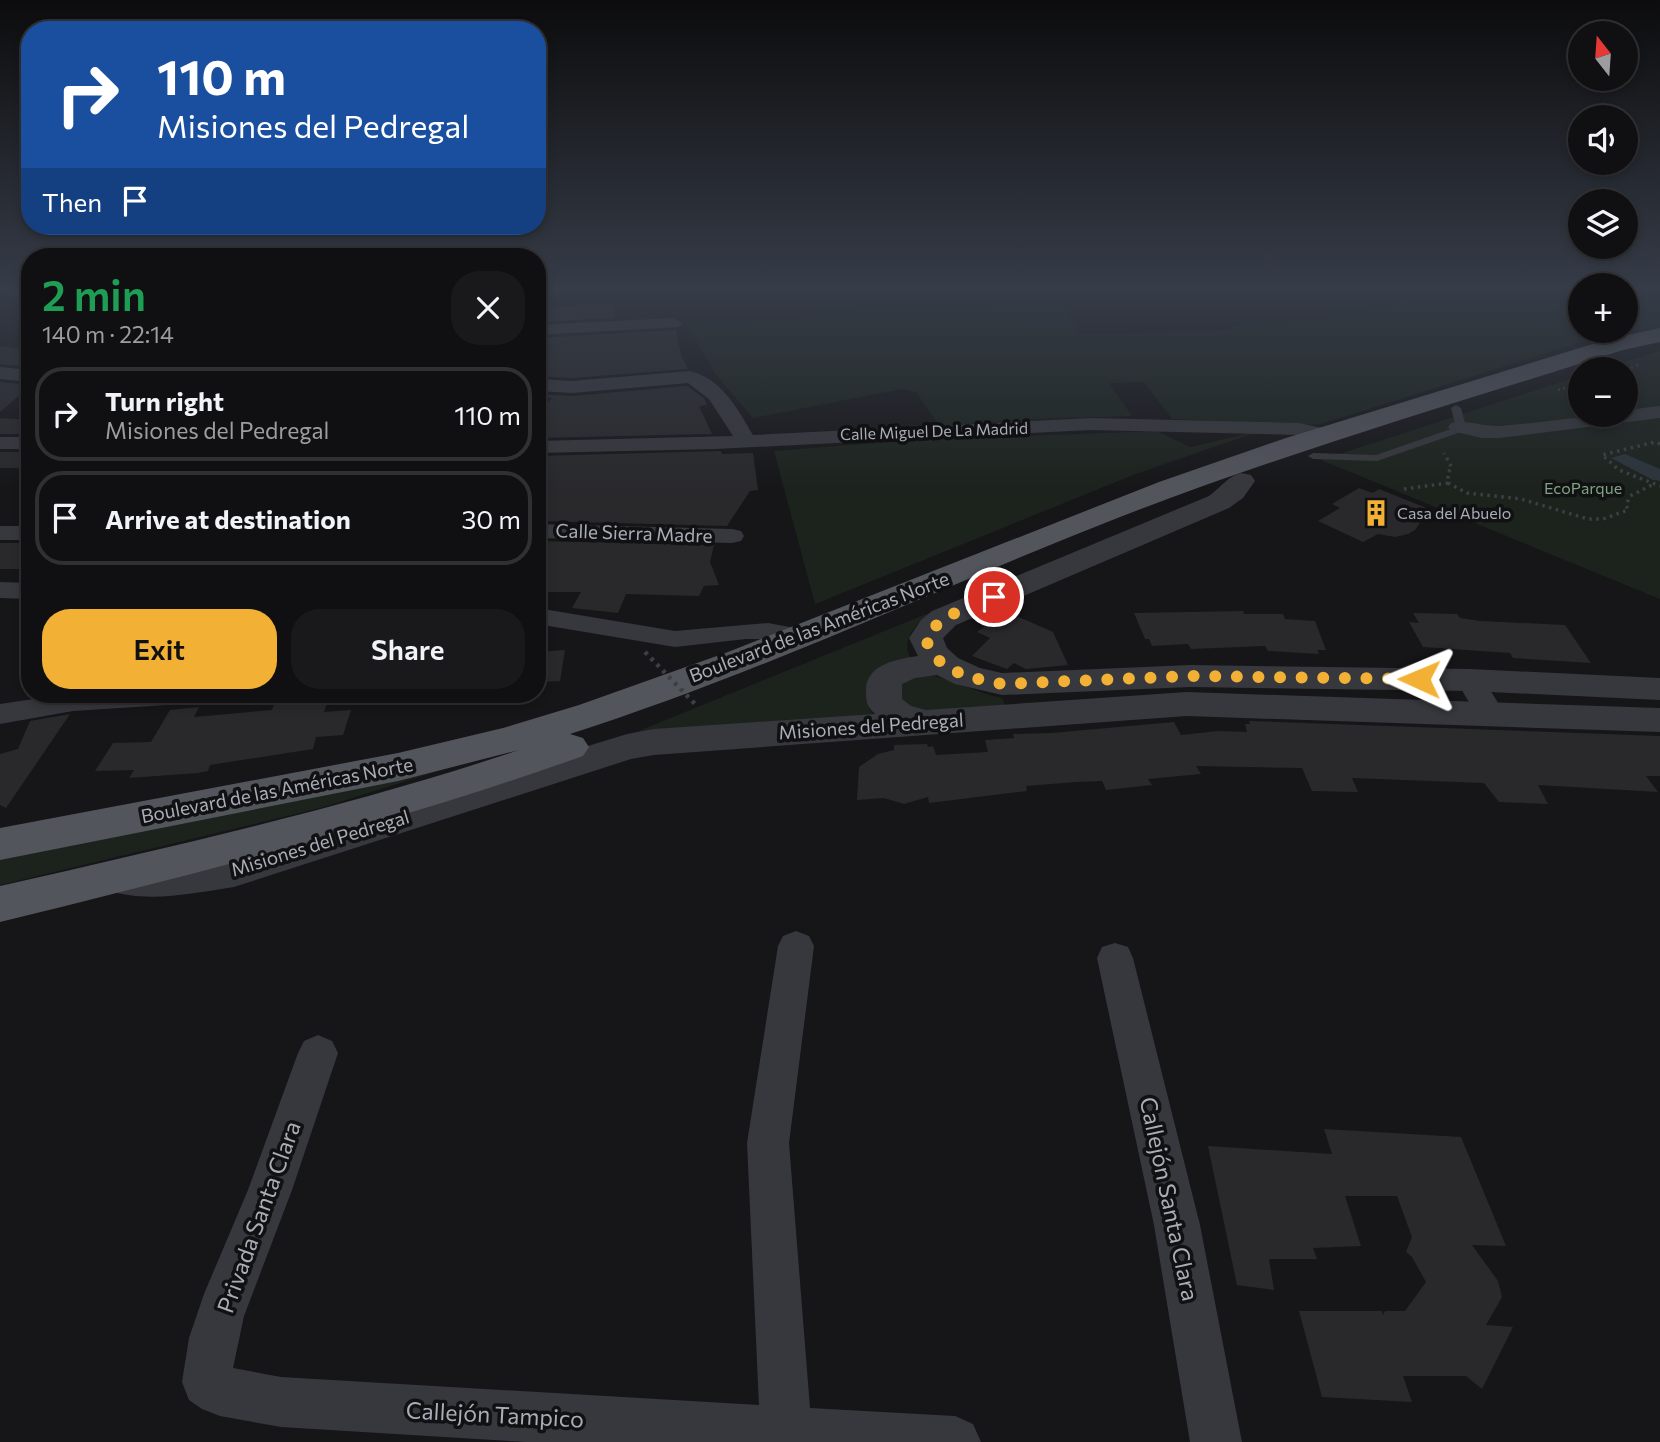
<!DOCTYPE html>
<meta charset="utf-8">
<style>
body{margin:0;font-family:Commissioner,sans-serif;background:#19191b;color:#f1f3f6;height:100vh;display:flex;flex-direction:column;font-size:26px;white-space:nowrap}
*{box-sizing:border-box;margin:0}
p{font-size:23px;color:#9c9d9f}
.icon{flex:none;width:38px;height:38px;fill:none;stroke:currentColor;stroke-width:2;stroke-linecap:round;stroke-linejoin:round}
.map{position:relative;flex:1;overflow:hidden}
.side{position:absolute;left:21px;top:248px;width:525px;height:455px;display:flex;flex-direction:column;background:#101012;border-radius:28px;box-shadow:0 4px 10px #0003,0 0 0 2px #303032}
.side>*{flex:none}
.top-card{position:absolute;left:21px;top:21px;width:525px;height:214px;border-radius:28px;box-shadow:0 4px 10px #0003,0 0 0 2px #303032;background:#1a4fa0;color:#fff;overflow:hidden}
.needle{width:46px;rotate:343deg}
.controls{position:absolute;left:1568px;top:21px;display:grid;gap:14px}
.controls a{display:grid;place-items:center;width:70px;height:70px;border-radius:50%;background:#101012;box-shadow:0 4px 10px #0003,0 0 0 2px #303032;font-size:35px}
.pin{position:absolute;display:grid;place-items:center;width:60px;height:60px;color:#fff;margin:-30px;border:4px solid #fff;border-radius:50%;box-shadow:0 2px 7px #0007}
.me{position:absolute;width:77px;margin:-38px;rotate:271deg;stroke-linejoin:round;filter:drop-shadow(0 0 5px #0008)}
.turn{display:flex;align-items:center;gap:24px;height:147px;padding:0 21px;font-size:32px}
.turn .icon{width:91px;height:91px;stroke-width:2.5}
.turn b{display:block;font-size:49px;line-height:60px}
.then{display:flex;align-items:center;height:66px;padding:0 21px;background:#0003;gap:14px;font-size:26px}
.round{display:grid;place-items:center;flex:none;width:74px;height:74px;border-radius:28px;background:#19191b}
.head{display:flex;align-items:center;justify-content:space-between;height:119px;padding:0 21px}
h1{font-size:42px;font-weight:600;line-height:52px;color:#1e9e55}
.primary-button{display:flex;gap:14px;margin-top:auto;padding:14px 21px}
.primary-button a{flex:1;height:80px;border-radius:28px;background:#f2b134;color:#111;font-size:28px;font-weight:600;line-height:80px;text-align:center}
.primary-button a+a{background:#19191b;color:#f1f3f6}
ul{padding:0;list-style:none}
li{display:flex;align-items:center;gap:21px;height:94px;margin:0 14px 10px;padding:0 7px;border:4px solid #303032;border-radius:28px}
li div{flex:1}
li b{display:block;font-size:26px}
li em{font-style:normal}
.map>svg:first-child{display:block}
.green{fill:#1c231d}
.water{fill:#2c353c}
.building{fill:#29292c}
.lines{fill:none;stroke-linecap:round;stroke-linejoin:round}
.path-far1{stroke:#3d3f44;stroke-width:2.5;stroke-dasharray:2 3.5;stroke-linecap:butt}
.path{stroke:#3d3f44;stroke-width:3.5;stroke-dasharray:2.5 4.5;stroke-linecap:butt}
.service{fill:#37383d;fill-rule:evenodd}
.minor{fill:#37383d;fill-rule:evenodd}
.tertiary{fill:#37383d;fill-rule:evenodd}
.primary{fill:#53555c;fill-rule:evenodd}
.path-bridge{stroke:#3d3f44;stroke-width:4.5;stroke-dasharray:3.5 5;stroke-linecap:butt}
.route{stroke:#f2b134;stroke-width:12;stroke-dasharray:0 21.6}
.labels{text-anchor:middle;stroke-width:7;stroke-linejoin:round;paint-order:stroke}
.far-street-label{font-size:16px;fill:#a8adb8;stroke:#111113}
.far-park-label{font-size:16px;fill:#7fa381;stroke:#111113}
.far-poi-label{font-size:16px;fill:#a8adb8;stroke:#111113;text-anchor:start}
.street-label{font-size:19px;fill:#a8adb8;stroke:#111113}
.near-street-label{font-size:23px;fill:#a8adb8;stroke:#111113}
</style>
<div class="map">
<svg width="1660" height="1442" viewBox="0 0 1660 1442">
<rect width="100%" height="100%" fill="#161618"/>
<!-- green -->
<g class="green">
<path d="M1424 287H1580V331H1626V287H1660V325L1582 342 1318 425 1172 419 1144 382 1109 383 1132 416 1036 419 940 426 916 392 902 389 753 418 716 375 688 326 791 321 882 308 1061 304 1081 335 1232 330 1231 326C1283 323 1383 322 1424 287Z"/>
<polygon points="1660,351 1660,599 1321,460 1580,376 1580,415 1626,415 1626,369 1602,369"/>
<polygon points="1157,431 1190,447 1260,431 1133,475 815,604 774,451 916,440"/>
<path d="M929 613C915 626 900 640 911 659L878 671 866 690 869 708 873 715 636 732Z"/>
<path d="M925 675C951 677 975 693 1002 698L1005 705 930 713 901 703 900 681Z"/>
<polygon points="464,763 320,808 0,885 0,856"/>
</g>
<!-- water -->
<polygon class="water" points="1625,454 1660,469 1660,481 1653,480 1611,458"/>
<!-- building -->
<g class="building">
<polygon points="614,303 614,318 537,322 537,308"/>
<polygon points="676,330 681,355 688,369 572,378 537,376 537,338"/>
<polygon points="0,346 30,350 30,367 0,364"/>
<polygon points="0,382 30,385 30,386 0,412"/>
<polygon points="687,386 704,398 707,405 699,406 712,434 537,438 537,416 552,398 537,397 537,394 572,396"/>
<polygon points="0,418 30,420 30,434 0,434"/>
<polygon points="721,451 722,454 753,453 758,490 750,491 727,526 537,521 540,509 537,510 537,456"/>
<polygon points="0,452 30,452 30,458 18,468 0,468"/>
<polygon points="1359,488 1373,493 1379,489 1429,509 1415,530 1408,534 1395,537 1378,534 1363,542 1318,521 1340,508 1332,504"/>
<polygon points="537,541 714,545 710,562 719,585 704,586 699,596 626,594 618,613 572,608 581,592 537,592"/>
<polygon points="0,543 30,543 30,561 21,569 0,569"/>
<polygon points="1005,611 1053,632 1068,665 1026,669 1014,663 1007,669 972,656 990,638 977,632"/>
<polygon points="1243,611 1244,614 1283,614 1285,619 1315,621 1326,650 1317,650 1319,654 1268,651 1265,646 1191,649 1188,644 1152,646 1149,639 1145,639 1134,613"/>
<polygon points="1413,613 1457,614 1460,618 1480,621 1565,625 1591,663 1513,658 1510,653 1423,647 1409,622 1419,623"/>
<polygon points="565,650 560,681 537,682 537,652"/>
<polygon points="329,698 324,712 351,710 343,735 316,737 313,749 210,765 208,771 198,773 129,778 134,770 95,771 113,743 151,742 170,710 199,707 194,717 272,710 275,701"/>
<polygon points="70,714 6,808 0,805 0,754 18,749 30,721"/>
<polygon points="1249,721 1660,736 1660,776 1646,776 1658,792 1538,785 1548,804 1499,802 1484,783 1352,778 1358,792 1312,791 1302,768 1196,766 1201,774 1148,779 1152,785 1106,790 1102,781 1076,782 1026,786 1027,791 929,803 928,797 904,804 884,798 857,800 859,767 878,754 894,750 894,745 927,744 928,747 933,746 936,755 988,752 985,740 1014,738 1013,734 1052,733 1174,722 1181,735 1218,731 1247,732 1245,724 1250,724"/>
<polygon points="1324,1129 1461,1137 1506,1246 1472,1245 1498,1281 1502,1297 1486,1325 1513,1327 1482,1389 1466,1376 1403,1376 1412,1402 1322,1397 1299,1311 1382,1311 1383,1315 1385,1311 1405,1311 1426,1282 1412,1257 1406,1252 1412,1237 1397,1196 1345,1196 1361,1246 1313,1248 1317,1259 1269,1259 1274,1290 1237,1285 1208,1146 1332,1154"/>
</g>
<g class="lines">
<!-- path-far1 -->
<g class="path-far1">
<polyline points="1626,370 1640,364"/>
<polyline points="1558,390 1580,384"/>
</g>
<!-- path -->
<g class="path">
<polyline points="1660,444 1655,442 1602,455 1619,470 1660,486"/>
<polyline points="1448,483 1467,493 1521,499 1588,519 1603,519 1628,510 1626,505 1630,496 1652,485"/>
<polyline points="1404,489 1448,483 1448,472 1452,468 1444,453"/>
</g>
<!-- service -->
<polygon class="service" points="1456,405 1461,408 1465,423 1458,433 1377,461 1313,459 1308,456 1313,453 1376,455 1451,429 1455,423 1451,408"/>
<!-- minor -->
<g class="minor">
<polygon points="0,287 30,287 30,297 1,295"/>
<polygon points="673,318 682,323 679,327 537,335 537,325"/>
<polygon points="0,367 30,370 30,382 0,379"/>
<path d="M690 371C722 379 737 408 753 435L1091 418 1299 423 1337 431 1341 435 1337 439 1330 441 1299 435 1091 430 716 449 537 453V441L733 436 709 399 688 383 572 393 537 391V379L572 381Z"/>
<path d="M1660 406V418L1499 438H1482L1451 431 1448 427 1451 423C1466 419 1483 427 1500 426 1542 423 1583 415 1626 415V410Z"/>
<rect x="0" y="437" width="30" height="12"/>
<polygon points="537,524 732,529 741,531 744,536 741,541 732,543 537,538"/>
<rect x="0" y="526" width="30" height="14"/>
<polygon points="0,582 30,583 30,599 0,598"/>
<polygon points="537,608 675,631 768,623 811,631 815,637 811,643 801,645 768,639 746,639 675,647 537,624"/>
<polygon points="1470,671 1480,674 1505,714 1500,721 1490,724 1480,721 1456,680 1460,674"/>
<polygon points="60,695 196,695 192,702 182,704 73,711 0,724 0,704"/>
<polygon points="796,931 809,936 814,946 789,1143 810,1408 955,1416 973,1424 981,1442 526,1442 281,1427 220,1416 202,1409 189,1400 182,1382 189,1338 204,1294 248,1190 298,1053 304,1041 318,1035 332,1041 338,1053 292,1190 244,1316 233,1368 281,1377 759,1405 747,1143 778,946 783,936"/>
<polygon points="1115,943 1128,947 1133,958 1200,1225 1242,1442 1190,1442 1154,1225 1097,958 1102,947"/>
</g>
<!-- tertiary -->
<path class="tertiary" d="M1241 473 1251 475 1255 481 1243 498 1229 508 956 625 943 638 947 648 958 658 980 668 1002 673 1190 665 1470 669 1660 678V700L1470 691 1190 687 1002 695 955 684 937 675 915 678 902 684V699L911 706 926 710 1187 692 1660 708V732L1187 716 654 755 631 759 234 887C195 893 148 903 110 891L104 879 110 867 125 863 185 862 234 855 627 734 654 729 875 714C866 706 866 700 866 689 867 664 898 659 918 656L909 638 921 620 932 611 1209 496C1220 488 1228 476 1241 473Z"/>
<!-- primary -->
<path class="primary" d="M1660 328V342L1623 350C1454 404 1285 453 1120 517 936 589 758 674 570 734L583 738 589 747 583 756C392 824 197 874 0 922V886C174 846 349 807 519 750L398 781 0 860V828L398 753 503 728 579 705 728 652 1159 482 1286 438 1609 339Z"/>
<!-- path-bridge -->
<polyline class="path-bridge" points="645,652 695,704"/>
</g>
<!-- sky -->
<linearGradient id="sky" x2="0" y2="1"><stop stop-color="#0c0c0d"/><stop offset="0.59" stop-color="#363c48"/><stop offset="1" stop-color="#363c48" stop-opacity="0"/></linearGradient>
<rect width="1660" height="489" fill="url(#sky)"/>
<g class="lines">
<!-- route -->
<path class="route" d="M994 597C969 607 941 614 926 638 933 671 974 679 1002 684L1189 676 1419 679"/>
</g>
<!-- icons -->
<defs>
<symbol id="building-bare" viewBox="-9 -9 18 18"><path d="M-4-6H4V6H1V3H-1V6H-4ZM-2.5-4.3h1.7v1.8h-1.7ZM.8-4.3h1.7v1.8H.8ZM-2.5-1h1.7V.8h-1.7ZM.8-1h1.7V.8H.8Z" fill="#f2b134" stroke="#111113" stroke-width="2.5" paint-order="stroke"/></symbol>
</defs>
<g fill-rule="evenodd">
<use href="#building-bare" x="1357" y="494" width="38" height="38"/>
</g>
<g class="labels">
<!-- far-street labels -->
<g class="far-street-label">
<text transform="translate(934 431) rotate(-2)" y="6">Calle Miguel De La Madrid</text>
</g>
<!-- far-park labels -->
<g class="far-park-label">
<text x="1583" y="494">EcoParque</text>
</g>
<!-- far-poi labels -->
<g class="far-poi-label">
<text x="1397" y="519">Casa del Abuelo</text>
</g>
<!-- street labels -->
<g class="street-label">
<text transform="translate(634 533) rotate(2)" y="7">Calle Sierra Madre</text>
<text transform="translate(819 627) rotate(-21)" y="7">Boulevard de las Américas Norte</text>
<text transform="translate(871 726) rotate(-4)" y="7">Misiones del Pedregal</text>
<text transform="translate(277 790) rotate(-11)" y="7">Boulevard de las Américas Norte</text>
<text transform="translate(320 843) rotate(-17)" y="7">Misiones del Pedregal</text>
</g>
<!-- near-street labels -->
<g class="near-street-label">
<text transform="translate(1169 1199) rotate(78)" y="8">Callejón Santa Clara</text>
<text transform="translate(259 1217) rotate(-70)" y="8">Privada Santa Clara</text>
<text transform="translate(495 1415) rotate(3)" y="8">Callejón Tampico</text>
</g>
</g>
</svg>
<div class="controls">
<a><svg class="needle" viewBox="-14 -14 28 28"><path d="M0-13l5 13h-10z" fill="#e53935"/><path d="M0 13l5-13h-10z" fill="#9c9d9f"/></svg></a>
<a><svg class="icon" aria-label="sound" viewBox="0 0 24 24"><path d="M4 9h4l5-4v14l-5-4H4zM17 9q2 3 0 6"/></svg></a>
<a><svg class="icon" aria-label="layers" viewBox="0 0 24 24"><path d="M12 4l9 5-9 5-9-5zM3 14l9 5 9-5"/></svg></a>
<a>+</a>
<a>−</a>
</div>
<div class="pin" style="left:994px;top:597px;background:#d93025"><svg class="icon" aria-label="arrive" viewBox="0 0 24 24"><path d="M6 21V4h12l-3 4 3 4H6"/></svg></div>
<svg class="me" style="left:1419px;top:679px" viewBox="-20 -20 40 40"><path d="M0-17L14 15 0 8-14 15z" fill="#f2b134" stroke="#fff" stroke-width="4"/></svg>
<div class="top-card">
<div class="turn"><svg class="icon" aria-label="right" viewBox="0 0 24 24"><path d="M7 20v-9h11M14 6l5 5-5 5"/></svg><div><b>110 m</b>Misiones del Pedregal</div></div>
<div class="then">Then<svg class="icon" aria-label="arrive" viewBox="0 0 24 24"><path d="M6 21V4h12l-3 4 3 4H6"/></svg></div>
</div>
<section class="side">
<div class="head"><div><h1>2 min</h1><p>140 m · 22:14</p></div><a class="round"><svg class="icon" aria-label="close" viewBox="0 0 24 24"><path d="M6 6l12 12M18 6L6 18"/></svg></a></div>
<ul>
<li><svg class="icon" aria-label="right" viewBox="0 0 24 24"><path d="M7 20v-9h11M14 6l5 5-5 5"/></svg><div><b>Turn right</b><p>Misiones del Pedregal</p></div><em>110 m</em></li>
<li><svg class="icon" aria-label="arrive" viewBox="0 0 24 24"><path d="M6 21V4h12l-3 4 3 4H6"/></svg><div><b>Arrive at destination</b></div><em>30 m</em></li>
</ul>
<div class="primary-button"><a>Exit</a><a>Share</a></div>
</section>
</div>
